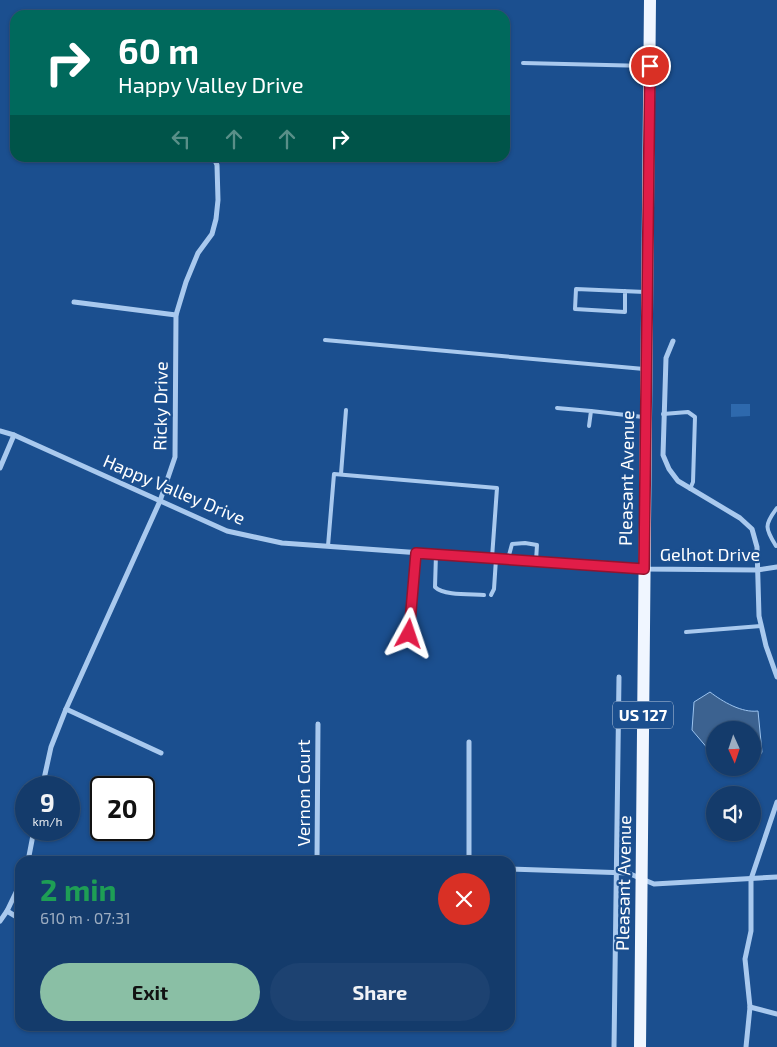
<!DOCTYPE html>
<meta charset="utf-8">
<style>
body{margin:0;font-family:"Exo 2",sans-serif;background:#1d4271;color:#f1f3f6;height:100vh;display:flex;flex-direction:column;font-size:19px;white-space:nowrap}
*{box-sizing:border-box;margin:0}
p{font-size:16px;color:#9dadc1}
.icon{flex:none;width:28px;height:28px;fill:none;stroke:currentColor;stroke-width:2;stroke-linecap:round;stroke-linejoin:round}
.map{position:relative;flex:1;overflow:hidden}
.sheet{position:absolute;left:15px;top:856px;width:500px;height:175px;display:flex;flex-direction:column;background:#143b6b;border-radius:15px;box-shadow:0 1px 4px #0004,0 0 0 1px #33557e}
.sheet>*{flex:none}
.guide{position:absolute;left:10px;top:10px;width:500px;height:152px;border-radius:15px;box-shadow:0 1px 4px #0004,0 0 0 1px #33557e;background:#00695c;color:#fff;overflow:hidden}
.needle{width:32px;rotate:177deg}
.fabs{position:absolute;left:706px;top:721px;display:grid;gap:10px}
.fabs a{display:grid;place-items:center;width:55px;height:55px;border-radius:50%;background:#143b6b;box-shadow:0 1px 4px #0004,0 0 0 1px #33557e;font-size:25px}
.speed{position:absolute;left:15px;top:776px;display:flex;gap:10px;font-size:25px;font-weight:700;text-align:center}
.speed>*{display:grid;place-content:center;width:65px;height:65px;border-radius:50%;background:#143b6b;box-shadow:0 1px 4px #0004,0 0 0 1px #33557e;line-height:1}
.speed small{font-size:12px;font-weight:400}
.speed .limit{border:2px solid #111;border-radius:8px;background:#fff;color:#111}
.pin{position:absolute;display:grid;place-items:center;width:42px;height:42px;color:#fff;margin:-21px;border:2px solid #fff;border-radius:50%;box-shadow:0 1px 5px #0007}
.me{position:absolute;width:55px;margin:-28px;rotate:5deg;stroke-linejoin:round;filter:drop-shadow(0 0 4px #0008)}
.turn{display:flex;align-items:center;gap:18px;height:105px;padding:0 25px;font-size:22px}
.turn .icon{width:65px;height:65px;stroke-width:2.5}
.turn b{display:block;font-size:35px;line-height:42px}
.lanes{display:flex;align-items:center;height:48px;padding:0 25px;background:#0003;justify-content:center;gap:25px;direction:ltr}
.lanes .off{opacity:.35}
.round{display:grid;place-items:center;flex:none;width:52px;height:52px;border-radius:26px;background:#1d4271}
.overview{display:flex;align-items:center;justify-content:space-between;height:85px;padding:0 25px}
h1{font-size:30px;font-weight:700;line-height:38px;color:#1e9e55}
.cta{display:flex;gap:10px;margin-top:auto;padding:10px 25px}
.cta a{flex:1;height:58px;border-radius:30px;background:#8abfa5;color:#111;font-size:20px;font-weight:700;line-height:58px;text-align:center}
.cta a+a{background:#1d4271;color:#f1f3f6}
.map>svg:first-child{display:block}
.green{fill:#2e69ad}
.water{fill:#3c6290;stroke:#9cc4f0}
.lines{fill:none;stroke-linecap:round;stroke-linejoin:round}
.lane{stroke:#a9c9ee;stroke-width:4}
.street{stroke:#a9c9ee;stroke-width:5}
.primary{stroke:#f0f6ff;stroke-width:12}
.route-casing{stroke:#92132f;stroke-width:12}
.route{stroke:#e11d48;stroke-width:9}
.labels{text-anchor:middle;stroke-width:4.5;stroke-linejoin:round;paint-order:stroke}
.shield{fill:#1b4f8f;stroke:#bbcadd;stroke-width:1}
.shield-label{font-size:16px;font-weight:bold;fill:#fff}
.street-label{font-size:18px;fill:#fff;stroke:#1b4f8f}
</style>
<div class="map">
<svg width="777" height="1047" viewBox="0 0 777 1047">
<rect width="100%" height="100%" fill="#1b4f8f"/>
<!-- green -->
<polygon class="green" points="731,404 750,404 750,416 731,417"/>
<!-- water -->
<path class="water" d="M710 692C723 702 742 713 758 711L762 752 754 766H753L752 730H715V753L709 750 692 730 694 702Z"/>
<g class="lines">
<!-- lane -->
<g class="lane">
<polyline points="523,63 648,66"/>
<polyline points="625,291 625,312 575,309 576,289 645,292"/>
<polyline points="325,340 644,369"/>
<polyline points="557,408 591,411 589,426"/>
<polyline points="591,411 643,417"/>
<polyline points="663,414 688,412 695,417 693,482 690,489"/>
<polyline points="341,474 346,410"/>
<polyline points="328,546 334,474 497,488 492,558"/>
<path d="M776 546C765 528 764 525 777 508"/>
<path d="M436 554 435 587C444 596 471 594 484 595"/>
<polyline points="508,559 512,544 525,543 537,545 536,561"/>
<polyline points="491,595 494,589 496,559"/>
<polyline points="686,632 761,626"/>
<polyline points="409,635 416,553"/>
</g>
<!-- street -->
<g class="street">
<polyline points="74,302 176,315"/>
<polyline points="673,341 666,358 663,455 669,469 678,481 740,518 752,529 757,547 759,616 766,646 777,677"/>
<polyline points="0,431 14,435 227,531 282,543 644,569 757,570 777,567"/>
<polyline points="0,468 14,435"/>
<polyline points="66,709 161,753"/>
<polyline points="42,788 51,747 66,709 160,501 175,457 176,315 186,282 198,253 212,234 216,219 218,200 217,165 214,158"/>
<polyline points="28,861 34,830"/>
<polyline points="317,861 318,724"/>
<polyline points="469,861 469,742"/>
<polyline points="510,869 628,873 654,884 777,877"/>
<polyline points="7,911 20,919"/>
<polyline points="0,921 7,911 20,884"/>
<polyline points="750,1007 777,1014"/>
<polyline points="614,1047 619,677"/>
<polyline points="746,1047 750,1007 745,959 751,931 751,879 777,802"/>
</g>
<!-- primary -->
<polyline class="primary" points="640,1047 650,0"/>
</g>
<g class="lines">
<defs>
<polyline id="route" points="409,634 416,553 644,569 650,66"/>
</defs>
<!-- route casing -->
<use href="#route" class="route-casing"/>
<!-- route -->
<use href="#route" class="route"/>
</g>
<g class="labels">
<!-- shield labels -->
<rect class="shield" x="613" y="701.5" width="60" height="27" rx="4"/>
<g class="shield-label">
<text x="643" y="721">US 127</text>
</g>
<!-- street labels -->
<g class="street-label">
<text transform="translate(161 406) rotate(-89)" y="6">Ricky Drive</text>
<text transform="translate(627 478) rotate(-89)" y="6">Pleasant Avenue</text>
<text transform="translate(174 490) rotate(23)" y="6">Happy Valley Drive</text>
<text x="710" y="561">Gelhot Drive</text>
<text transform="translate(304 793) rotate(-90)" y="6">Vernon Court</text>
<text transform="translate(624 883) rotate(-89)" y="6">Pleasant Avenue</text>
</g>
</g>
</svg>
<div class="fabs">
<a><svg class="needle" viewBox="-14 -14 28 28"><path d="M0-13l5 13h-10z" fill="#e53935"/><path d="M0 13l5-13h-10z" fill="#9dadc1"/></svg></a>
<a><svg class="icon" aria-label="sound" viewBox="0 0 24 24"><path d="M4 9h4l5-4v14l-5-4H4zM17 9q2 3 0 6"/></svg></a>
</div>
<div class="speed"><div>9<small>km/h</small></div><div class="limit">20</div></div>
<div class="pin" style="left:650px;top:66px;background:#d93025"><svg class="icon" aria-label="arrive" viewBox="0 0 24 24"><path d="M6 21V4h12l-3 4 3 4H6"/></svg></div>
<svg class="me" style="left:409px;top:634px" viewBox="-20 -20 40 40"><path d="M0-17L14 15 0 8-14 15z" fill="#e11d48" stroke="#fff" stroke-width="4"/></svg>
<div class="guide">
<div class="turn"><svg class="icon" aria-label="right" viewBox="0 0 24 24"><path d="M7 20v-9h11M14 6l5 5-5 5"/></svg><div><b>60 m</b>Happy Valley Drive</div></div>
<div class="lanes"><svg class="icon off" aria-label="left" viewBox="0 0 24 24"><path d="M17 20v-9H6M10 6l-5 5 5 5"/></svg><svg class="icon off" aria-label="ahead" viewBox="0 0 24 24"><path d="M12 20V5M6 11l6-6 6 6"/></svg><svg class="icon off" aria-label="ahead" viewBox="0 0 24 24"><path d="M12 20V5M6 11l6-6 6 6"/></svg><svg class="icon" aria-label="right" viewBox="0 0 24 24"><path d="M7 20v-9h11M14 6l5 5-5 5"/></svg></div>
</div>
<section class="sheet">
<div class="overview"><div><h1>2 min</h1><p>610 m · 07:31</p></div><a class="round" style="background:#d93025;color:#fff"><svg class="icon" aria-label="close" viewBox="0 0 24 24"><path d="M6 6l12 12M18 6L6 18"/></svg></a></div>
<div class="cta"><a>Exit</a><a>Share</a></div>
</section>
</div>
